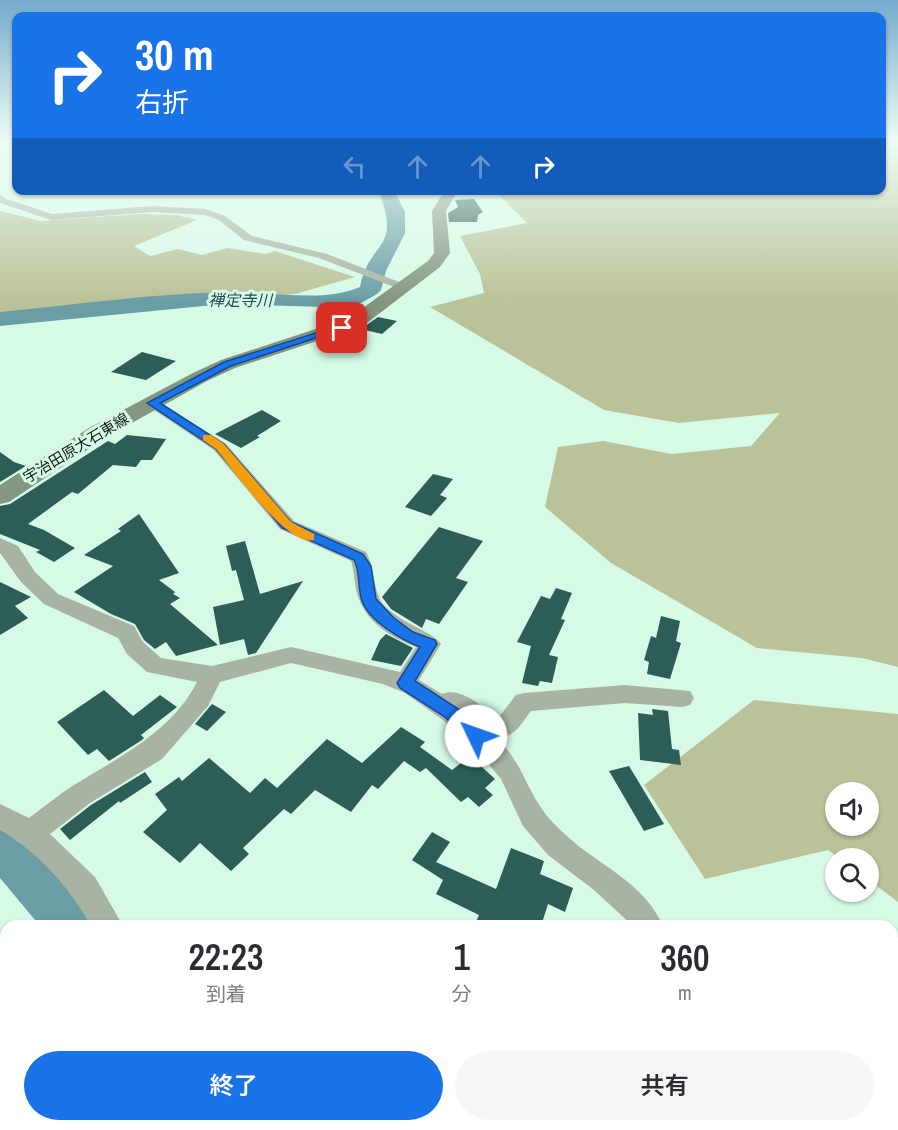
<!DOCTYPE html>
<html lang="ja">
<meta charset="utf-8">
<style>
body{margin:0;font-family:"Archivo Narrow","Noto Sans JP",sans-serif;background:#f7f7f7;color:#2b2b33;height:100vh;display:flex;flex-direction:column;font-size:22px;white-space:nowrap}
*{box-sizing:border-box;margin:0}
p{font-size:20px;color:#7c7c81}
.icon{flex:none;width:33px;height:33px;fill:none;stroke:currentColor;stroke-width:2;stroke-linecap:round;stroke-linejoin:round}
.map{position:relative;flex:1;overflow:hidden}
.panel{position:absolute;left:0px;top:920px;width:898px;height:212px;display:flex;flex-direction:column;background:#fff;border-radius:18px 18px 0 0;box-shadow:0 2px 4px #0004}
.panel>*{flex:none}
.banner{position:absolute;left:12px;top:12px;width:874px;height:183px;border-radius:12px;box-shadow:0 2px 4px #0004;background:#1a73e8;color:#fff;overflow:hidden}
.buttons{position:absolute;left:825px;top:782px;display:grid;gap:12px}
.buttons a{display:grid;place-items:center;width:54px;height:54px;border-radius:50%;background:#fff;box-shadow:0 2px 4px #0004;font-size:30px}
.pin{position:absolute;display:grid;place-items:center;width:51px;height:51px;color:#fff;margin:-26px;border-radius:12px;box-shadow:0 3px 9px #0006}
.me{position:absolute;width:66px;margin:-33px;rotate:312deg;stroke-linejoin:round;filter:drop-shadow(0 0 4px #0008)}
.turn{display:flex;align-items:center;gap:21px;height:126px;padding:0 24px;font-size:27px}
.turn .icon{width:78px;height:78px;stroke-width:2.5}
.turn b{display:block;font-size:42px;line-height:51px}
.lanes{display:flex;align-items:center;height:57px;padding:0 24px;background:#0003;justify-content:center;gap:30px;direction:ltr}
.lanes .off{opacity:.35}
.eta{display:flex;justify-content:space-evenly;align-items:center;height:102px;text-align:center}
.eta b{font-size:36px;font-weight:600;line-height:42px}
.primary-button{display:flex;gap:12px;margin-top:auto;padding:12px 24px}
.primary-button a{flex:1;height:69px;border-radius:36px;background:#1a73e8;color:#fff;font-size:24px;font-weight:600;line-height:69px;text-align:center}
.primary-button a+a{background:#f7f7f7;color:#2b2b33}
.map>svg:first-child{display:block}
.forest{fill:#bac299;fill-rule:evenodd}
.lines{fill:none;stroke-linecap:round;stroke-linejoin:round}
.river{fill:#6a9ea4;fill-rule:evenodd}
.building{fill:#2c5e57}
.street{fill:#a8b3a4;fill-rule:evenodd}
.secondary{fill:#849680;fill-rule:evenodd}
.route{fill:#1a73e8;stroke:#114b97;stroke-width:1.5}
.slow{fill:#f59e0b}
.labels{text-anchor:middle;stroke-width:6;stroke-linejoin:round;paint-order:stroke}
.far-street-label{font-size:15px;fill:#111e17;stroke:#d6fae6}
.far-water-label{font-size:16px;font-style:italic;fill:#1d4c51;stroke:#d6fae6}
</style>
<div class="map">
<svg width="898" height="1130" viewBox="0 0 898 1130">
<rect width="100%" height="100%" fill="#d6fae6"/>
<!-- forest -->
<g class="forest">
<polygon points="882,142 898,142 898,667 862,658 757,648 611,563 545,507 558,447 603,441 672,454 751,446 780,413 679,423 604,410 430,307 484,293 480,274 460,236 527,223 495,191 882,190"/>
<polygon points="0,211 41,221 139,214 176,215 197,220 134,246 150,256 178,249 202,255 227,248 266,254 275,251 355,277 295,294 31,311 0,319"/>
<path d="M754 700 898 714V902L869 880 868 858H839L828 850 705 879 644 785ZM836 792H868V825H836Z"/>
<polygon points="898,940 898,1078 892,1071 892,949"/>
</g>
<g class="lines">
<!-- river -->
<g class="river">
<path d="M378 190H394L405 212V233L386 271 381 290 377 294 361 303 325 307 224 304 0 326V312C74 305 149 294 224 292 265 290 322 304 360 287 369 239 403 252 378 190Z"/>
<path d="M0 824C34 837 86 892 100 926H40L0 878Z"/>
<polygon points="320,1125 387,1125 389,1130 322,1130"/>
</g>
</g>
<!-- building -->
<g class="building">
<polygon points="474,199 483,212 478,215 477,222 449,222 448,213 458,207 455,200"/>
<polygon points="353,302 364,305 348,316 330,322 323,321 345,304"/>
<polygon points="378,317 397,321 382,334 361,329"/>
<polygon points="142,352 176,361 146,380 111,372"/>
<polygon points="262,410 281,421 257,436 260,437 241,448 215,434"/>
<polygon points="127,435 166,439 152,460 141,460 136,467 113,465 78,494 72,492 28,524 44,530 75,548 54,562 36,552 40,550 0,534 0,506 10,504 108,441 115,444"/>
<polygon points="0,452 14,462 26,466 0,482"/>
<polygon points="433,474 453,479 440,495 447,498 431,516 405,507"/>
<polygon points="139,514 179,573 159,580 175,592 173,594 180,598 170,604 218,645 176,656 166,642 155,649 144,640 135,624 111,614 74,592 113,566 84,555 121,531 118,529"/>
<polygon points="439,527 483,541 456,578 468,582 439,624 426,619 422,628 391,609 382,597"/>
<polygon points="245,541 260,594 303,581 256,653 248,655 244,639 220,645 213,607 244,600 236,570 232,571 226,546"/>
<polygon points="0,582 31,597 15,606 28,618 0,635"/>
<polygon points="556,588 572,593 561,619 565,620 549,655 558,657 552,683 540,681 538,686 522,683 531,646 517,642 541,596 550,599"/>
<polygon points="661,616 680,621 676,641 681,643 670,679 647,674 649,662 644,660 651,636 656,638"/>
<polygon points="386,634 413,648 401,666 371,660 380,640"/>
<polygon points="104,690 133,716 160,695 177,707 141,735 144,738 142,740 109,761 97,749 88,755 57,722"/>
<polygon points="212,704 226,712 207,731 195,724"/>
<polygon points="652,709 668,711 672,749 679,750 681,765 640,760 638,713 653,715"/>
<polygon points="401,727 425,742 420,747 452,770 470,756 495,779 485,788 493,795 479,807 468,797 461,802 426,768 420,772 404,761 378,789 372,785 351,812 315,790 291,814 284,809 243,848 249,854 231,871 200,843 180,863 143,832 167,810 155,794 179,777 182,781 209,758 250,793 265,778 277,788 327,739 362,763"/>
<polygon points="629,766 664,824 644,831 609,771"/>
<polygon points="145,772 152,782 120,803 119,801 70,840 60,829 91,805"/>
<polygon points="432,832 450,842 436,862 496,889 511,848 544,861 540,874 573,888 565,912 548,904 541,926 474,926 479,915 436,894 443,880 412,860"/>
</g>
<g class="lines">
<!-- street -->
<g class="street">
<polygon points="0,194 6,199 52,214 152,206 206,209 225,216 252,236 327,254 412,287 402,290 319,258 244,240 219,220 205,215 152,212 51,220 0,203"/>
<path d="M153 398 226 444 294 521 366 552C376 569 372 591 384 605 397 621 435 633 441 644L419 680 442 694C462 686 481 708 499 717L516 695 524 693 625 685 690 691 694 698 690 705 682 707 625 703 531 711C520 725 514 740 494 736 522 761 523 782 542 809 548 818 558 828 567 836 599 866 644 882 663 926H633L594 890 548 855 523 826 501 779 480 754 443 720 405 693 383 684 291 663 220 682 208 706 162 759 90 803 50 834 95 877 123 926H91C70 888 38 852 0 830V804L29 818C44 807 58 795 74 785 120 757 172 731 197 682L147 672 127 654 118 638 44 604 21 582 0 553V538L18 546 35 572 58 594 134 626 143 642 161 658 212 666 291 647 400 672 416 647C393 638 368 624 359 599 354 587 355 573 351 561L280 529 214 450 148 406 145 403Z"/>
<polygon points="6,999 6,1034 0,1036 0,1002"/>
<polygon points="392,1125 433,1125 435,1130 395,1130"/>
<polygon points="694,1125 730,1125 732,1130 696,1130"/>
</g>
<!-- secondary -->
<polygon class="secondary" points="445,190 458,190 446,211 450,253 440,267 363,326 235,368 207,381 105,438 9,502 0,504 0,485 89,428 193,373 221,360 349,318 428,261 434,253 432,211"/>
</g>
<!-- sky -->
<linearGradient id="sky" x2="0" y2="1"><stop stop-color="#75abcd"/><stop offset="0.47" stop-color="#edfdf4"/><stop offset="1" stop-color="#edfdf4" stop-opacity="0"/></linearGradient>
<rect width="898" height="301" fill="url(#sky)"/>
<!-- route -->
<path class="route" d="M338 326 346 328 231 366 160 403 224 444 291 522 363 554 371 566 376 599 394 618 413 632 435 640 437 644 415 681 457 708 482 731 485 736 482 741 476 743 470 741 445 717 400 688 397 683 420 647C402 640 369 621 362 601 357 588 361 573 354 560L282 528 216 449 147 403 224 362Z"/>
<!-- slow -->
<path class="slow" d="M203 435H211L224 444 291 522 314 534V540C287 547 233 469 216 449L203 440Z"/>
<g class="labels">
<!-- far-street labels -->
<g class="far-street-label">
<text transform="translate(76 448) rotate(-31)" y="5">宇治田原大石東線</text>
</g>
<!-- far-water labels -->
<g class="far-water-label">
<text x="240" y="306">禅定寺川</text>
</g>
</g>
</svg>
<div class="buttons">
<a><svg class="icon" aria-label="sound" viewBox="0 0 24 24"><path d="M4 9h4l5-4v14l-5-4H4zM17 9q2 3 0 6"/></svg></a>
<a><svg class="icon" aria-label="search" viewBox="0 0 24 24"><circle cx="10" cy="10" r="6"/><path d="M15 15l6 6"/></svg></a>
</div>
<div class="pin" style="left:342px;top:328px;background:#d93025"><svg class="icon" aria-label="arrive" viewBox="0 0 24 24"><path d="M6 21V4h12l-3 4 3 4H6"/></svg></div>
<svg class="me" style="left:476px;top:736px" viewBox="-20 -20 40 40"><circle r="19" fill="#fff"/><path d="M0-13L10 11 0 6-10 11z" fill="#1a73e8"/></svg>
<div class="banner">
<div class="turn"><svg class="icon" aria-label="right" viewBox="0 0 24 24"><path d="M7 20v-9h11M14 6l5 5-5 5"/></svg><div><b>30 m</b>右折</div></div>
<div class="lanes"><svg class="icon off" aria-label="left" viewBox="0 0 24 24"><path d="M17 20v-9H6M10 6l-5 5 5 5"/></svg><svg class="icon off" aria-label="ahead" viewBox="0 0 24 24"><path d="M12 20V5M6 11l6-6 6 6"/></svg><svg class="icon off" aria-label="ahead" viewBox="0 0 24 24"><path d="M12 20V5M6 11l6-6 6 6"/></svg><svg class="icon" aria-label="right" viewBox="0 0 24 24"><path d="M7 20v-9h11M14 6l5 5-5 5"/></svg></div>
</div>
<section class="panel">
<div class="eta">
<div><b>22:23</b><p>到着</p></div>
<div><b>1</b><p>分</p></div>
<div><b>360</b><p>m</p></div>
</div>
<div class="primary-button"><a>終了</a><a>共有</a></div>
</section>
</div>
